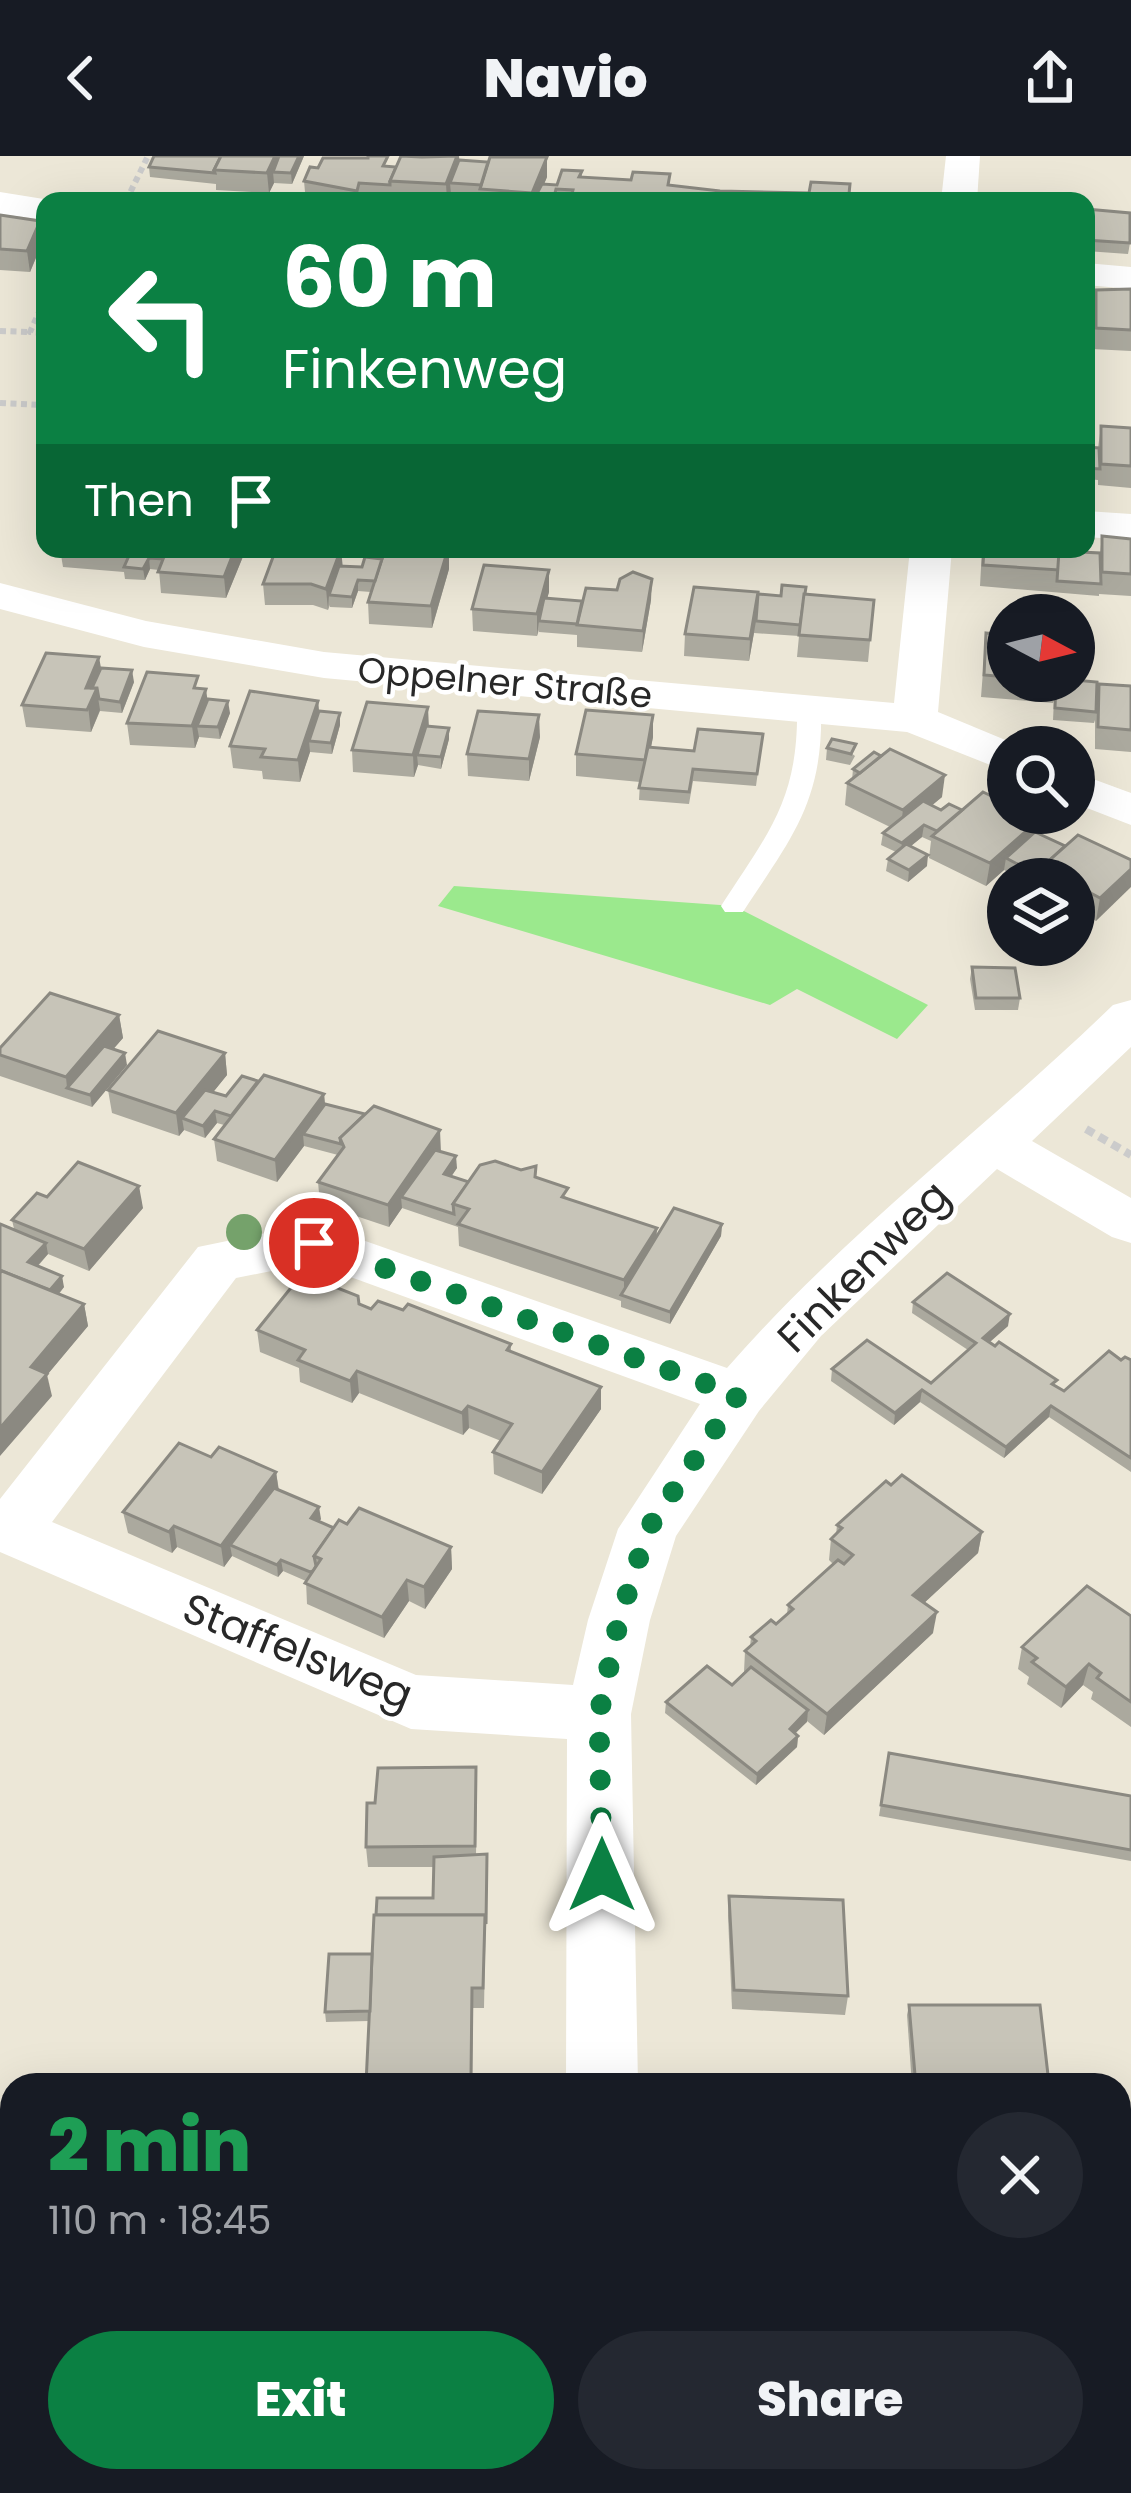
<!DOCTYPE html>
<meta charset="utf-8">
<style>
body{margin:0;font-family:Poppins,sans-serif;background:#242831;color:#f1f3f6;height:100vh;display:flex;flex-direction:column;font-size:45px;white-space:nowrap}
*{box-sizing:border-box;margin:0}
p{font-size:39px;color:#9ea1a6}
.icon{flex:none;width:66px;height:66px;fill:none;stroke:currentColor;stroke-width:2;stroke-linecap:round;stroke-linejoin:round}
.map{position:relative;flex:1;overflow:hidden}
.drawer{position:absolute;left:0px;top:1917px;width:1131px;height:420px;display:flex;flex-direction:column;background:#171b24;border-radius:36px 36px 0 0;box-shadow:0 12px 48px #0002}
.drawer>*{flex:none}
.hud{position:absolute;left:36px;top:36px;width:1059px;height:366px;border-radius:24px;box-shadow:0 12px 48px #0002;background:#0b8043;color:#fff;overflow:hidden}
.needle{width:78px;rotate:97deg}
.controls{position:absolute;left:987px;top:438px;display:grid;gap:24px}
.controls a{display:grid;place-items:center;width:108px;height:108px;border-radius:50%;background:#171b24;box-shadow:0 12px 48px #0002;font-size:60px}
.pin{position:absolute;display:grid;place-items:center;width:102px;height:102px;color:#fff;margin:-51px;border:6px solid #fff;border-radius:50%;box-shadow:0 3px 12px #0007}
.me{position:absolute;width:132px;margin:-66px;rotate:0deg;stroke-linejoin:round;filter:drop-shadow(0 0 9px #0008)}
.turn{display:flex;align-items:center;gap:42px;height:252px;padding:0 48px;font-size:54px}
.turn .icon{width:156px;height:156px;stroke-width:2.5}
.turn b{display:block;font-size:84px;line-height:102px}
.then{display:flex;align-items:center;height:114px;padding:0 48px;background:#0003;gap:24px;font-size:45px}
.round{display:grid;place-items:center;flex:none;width:126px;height:126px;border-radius:63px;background:#242831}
.summary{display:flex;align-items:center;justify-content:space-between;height:204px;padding:0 48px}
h1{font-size:72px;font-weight:800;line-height:90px;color:#1e9e55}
.primary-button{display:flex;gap:24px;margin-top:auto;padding:24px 48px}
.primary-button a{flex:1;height:138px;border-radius:72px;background:#0b8043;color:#fff;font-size:48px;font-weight:800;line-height:138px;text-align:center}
.primary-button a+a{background:#242831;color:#f1f3f6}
header{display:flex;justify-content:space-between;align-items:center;height:156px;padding:0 48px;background:#171b24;font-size:54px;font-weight:800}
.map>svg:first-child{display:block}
.green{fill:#9be98d}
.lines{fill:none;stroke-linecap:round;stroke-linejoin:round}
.path-far1{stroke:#cbcbcb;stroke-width:6;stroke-dasharray:6 4.5;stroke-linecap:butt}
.path{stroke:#cbcbcb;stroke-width:8;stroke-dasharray:9 6;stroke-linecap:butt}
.service{fill:#fff;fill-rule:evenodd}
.minor{fill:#fff;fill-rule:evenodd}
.tree{fill:#75a26b}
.wall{fill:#aba99e}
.shaded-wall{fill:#8b8981}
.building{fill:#c7c4b8;stroke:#8b8981;stroke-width:3}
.route{stroke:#0b8043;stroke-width:21;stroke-dasharray:0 37.8}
.labels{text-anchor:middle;stroke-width:9;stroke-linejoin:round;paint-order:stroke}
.far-street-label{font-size:36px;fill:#282828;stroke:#fff}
.street-label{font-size:42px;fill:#282828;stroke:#fff}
</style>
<header><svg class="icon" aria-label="back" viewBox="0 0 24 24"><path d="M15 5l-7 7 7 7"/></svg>Navio<svg class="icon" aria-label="share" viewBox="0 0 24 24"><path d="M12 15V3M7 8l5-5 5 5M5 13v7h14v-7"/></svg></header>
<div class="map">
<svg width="1131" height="2337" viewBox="0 0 1131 2337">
<rect width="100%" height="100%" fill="#ece7d7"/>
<!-- green -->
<polygon class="green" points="454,730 734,750 928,849 897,883 797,833 770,849 438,750"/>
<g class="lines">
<!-- path-far1 -->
<g class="path-far1">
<polyline points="126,45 148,0"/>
<polyline points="45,143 30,176 45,177"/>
<polyline points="0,175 30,176"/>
<polyline points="0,247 45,249"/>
</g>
<!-- path -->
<polyline class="path" points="1086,973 1131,999"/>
<!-- service -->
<path class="service" d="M809 543 821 550C824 645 792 681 743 756H725L721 750C769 676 799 643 797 550Z"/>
<!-- minor -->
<g class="minor">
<polygon points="946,0 980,0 977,45 941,45"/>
<polygon points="0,36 56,45 45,45 45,64 0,58"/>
<polygon points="1086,107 1131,111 1131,133 1086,129"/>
<polygon points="1086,355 1131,358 1131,384 1086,381"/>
<polygon points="910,393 952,393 938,556 1022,591 1008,591 1008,616 907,576 324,522 144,491 0,453 0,427 146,465 324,496 894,547"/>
<polygon points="1074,616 1131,637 1131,669 1074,647"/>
<path d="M1131 844V891L1032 985 1131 1042V1087L1112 1081 997 1013 821 1180 759 1255 676 1380 650 1464 631 1558 638 1929H566L567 1583 411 1573 0 1396V1343L198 1091 314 1067 727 1212C844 1078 986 972 1113 849ZM312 1107 700 1248 618 1373 588 1464 573 1529 416 1519 52 1366 236 1122Z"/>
<polygon points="563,2325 641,2325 642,2337 562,2337"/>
</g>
</g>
<!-- trees -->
<circle class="tree" cx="244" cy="1076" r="18"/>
<!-- wall -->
<g class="wall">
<polygon points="154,0 304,0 292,28 274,27 269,37 216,34 216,28 150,21 149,11"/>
<polygon points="460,5 547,21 544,28 557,29 582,15 582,21 720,35 849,38 897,45 480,45 480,40 451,38 448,45 391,45 391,40 360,38 356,45 305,36 304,25 318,12 396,11"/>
<polygon points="1086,53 1130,87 1128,98 1086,95"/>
<polygon points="0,59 43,85 30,116 0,114"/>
<polygon points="1131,133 1131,195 1092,193 1093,155 1096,134"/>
<polygon points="1101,270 1131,272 1131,332 1098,329 1098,324 1086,323 1086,291 1098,292"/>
<polygon points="1102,380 1131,383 1131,440 1099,438 1099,440 980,430 982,393 1059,393 1059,395 1100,397"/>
<polygon points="60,393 243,393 244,398 226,442 161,437 159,414 150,413 145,424 125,423 124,416 63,411"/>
<polygon points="449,393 449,413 432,472 369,468 368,446 371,436 358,435 352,452 330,451 330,449 328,454 313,449 265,449 263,428 342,410 362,411 382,403"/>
<polygon points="549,436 547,442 582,445 651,444 642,496 577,491 577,479 539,476 539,474 537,480 473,475 472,453"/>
<polygon points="758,438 781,440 805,438 874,444 868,506 797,501 799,480 754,477 749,505 684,500 685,478"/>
<polygon points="986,477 1008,479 1008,525 1074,524 1096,540 1099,528 1131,530 1131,596 1095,593 1095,564 1094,567 1053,564 1054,544 1053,547 981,541"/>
<polygon points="101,512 134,526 122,557 100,555 91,576 26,571 22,549"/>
<polygon points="199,532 207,543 230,557 220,583 199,581 195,592 130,589 127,567"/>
<polygon points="318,545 319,555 340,557 340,569 332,598 310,596 300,626 263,623 262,615 233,612 230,590"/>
<polygon points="428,551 428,570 449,583 441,613 418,609 414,621 353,616 352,594"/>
<polygon points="763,578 756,630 693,625 689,648 639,644 640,626 576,620 576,598 653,581 651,591 694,595"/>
<polygon points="540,581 529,625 468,620 467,598"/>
<polygon points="832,583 855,600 850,609 826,604 827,592"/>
<polygon points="853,613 942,641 932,649 941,654 962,654 1040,663 1038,678 1065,690 1131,704 1096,765 1074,753 1074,723 1017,723 1017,721 1004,714 986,730 929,702 931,685 922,681 911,690 927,710 908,726 886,715 888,703 896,696 881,689 883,677 890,671 845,649 847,627 852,624"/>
<polygon points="972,811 1020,842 1018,854 975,854 970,823"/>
<polygon points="119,859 123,882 113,893 127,909 92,951 0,920 0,892"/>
<polygon points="225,897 227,919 213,936 226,940 258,925 324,938 325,949 441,996 457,1012 451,1020 469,1026 536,1022 568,1042 656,1082 722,1068 721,1080 670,1168 621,1151 621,1145 459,1090 458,1071 402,1052 389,1071 320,1048 318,1026 338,999 304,990 277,1026 217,1005 214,983 224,969 217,967 205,982 184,974 179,980 112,957 108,934"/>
<polygon points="47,1041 143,1052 89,1115 48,1098 38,1110 64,1131 59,1138 84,1148 88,1170 47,1219 52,1240 12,1064"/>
<polygon points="913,1146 1008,1170 989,1186 1064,1235 1121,1204 1131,1204 1131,1316 1049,1261 1004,1302 920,1246 894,1269 831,1225 832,1213 931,1227 968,1194 912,1157"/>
<polygon points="359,1148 371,1153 403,1154 511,1188 511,1196 601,1253 542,1338 494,1318 493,1296 501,1285 469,1272 463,1279 359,1237 352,1247 300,1226 299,1212 260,1196 257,1174"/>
<polygon points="211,1301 276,1316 279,1334 321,1363 319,1366 334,1372 347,1368 451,1391 452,1413 425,1453 409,1445 384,1482 307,1448 306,1425 283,1415 278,1421 232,1400 224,1411 177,1391 172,1397 128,1377 123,1356"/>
<polygon points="837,1369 982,1376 978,1397 924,1447 933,1477 824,1579 807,1565 795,1578 798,1580 797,1591 756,1629 665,1557 666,1546 732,1529 744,1516 745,1495 750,1491 751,1481 776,1468 787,1458 788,1449 833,1408 829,1404 831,1383 836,1379"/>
<polygon points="1131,1460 1131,1571 1091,1543 1093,1536 1083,1529 1061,1552 1027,1528 1029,1521 1018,1513 1022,1491"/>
<polygon points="889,1597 1131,1640 1131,1705 879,1660"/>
<polygon points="477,1631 476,1699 487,1698 484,1852 473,1852 472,1929 366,1929 369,1865 326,1866 325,1856 372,1798 433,1742 434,1711 368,1711 366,1691 375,1647"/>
<polygon points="729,1740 848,1840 845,1859 732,1853 728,1760"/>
<polygon points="909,1849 1048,1919 1046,1929 912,1929 907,1859"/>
<polygon points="1119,2084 1131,2085 1131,2219 1119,2216"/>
</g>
<!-- shaded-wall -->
<g class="shaded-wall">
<polygon points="275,0 282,0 273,16 274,27 269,37 267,17"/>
<polygon points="299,0 304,0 292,28 291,17"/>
<polygon points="457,0 459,0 460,13 450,27 451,38 447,45 446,28"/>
<polygon points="547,1 547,21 537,45 532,45 532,37"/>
<polygon points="40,65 43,85 30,116 27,95"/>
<polygon points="235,393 243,393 244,398 226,442 224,421"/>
<polygon points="341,393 343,413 329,439 328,454 326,433"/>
<polygon points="449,393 449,413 432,472 431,450"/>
<polygon points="149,402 150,413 145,424 143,413"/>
<polygon points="549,414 549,436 541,465 539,465 537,480 537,458"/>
<polygon points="652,423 651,444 642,496 643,475"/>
<polygon points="358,424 358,435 352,452 352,441"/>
<polygon points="758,436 756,465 749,505 750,483"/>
<polygon points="99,501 103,523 97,535 100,554 91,576 86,532"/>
<polygon points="132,514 134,526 122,557 120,546"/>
<polygon points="206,533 209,555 197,570 199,581 195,592 192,570"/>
<polygon points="228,545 230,557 220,583 218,571"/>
<polygon points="318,545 320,567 309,585 310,596 300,626 298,604"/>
<polygon points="428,551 429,573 417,599 418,609 414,621 413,599"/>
<polygon points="340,557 340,569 332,598 331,587"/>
<polygon points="539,559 540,581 529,625 529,603"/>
<polygon points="653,559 653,581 644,626 645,604"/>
<polygon points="449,572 449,583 441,613 441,601"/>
<polygon points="945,619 942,641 900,676 903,654"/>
<polygon points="1040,663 1037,685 1006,702 1004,714 986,730 990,707"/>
<polygon points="924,669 922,681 901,698 902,687"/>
<polygon points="928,699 927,710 908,726 909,714"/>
<polygon points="1131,713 1131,731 1096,765 1100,742"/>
<polygon points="119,859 123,882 77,935 67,932 66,921"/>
<polygon points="125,897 127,909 92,951 90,939"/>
<polygon points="225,897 227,919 190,965 182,962 184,974 179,980 176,957"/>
<polygon points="324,938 326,960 303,978 304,990 277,1026 275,1004"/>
<polygon points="215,955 217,967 205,982 203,970"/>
<polygon points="440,974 441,997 401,1041 402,1052 389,1071 388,1049"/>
<polygon points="456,1000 457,1012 445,1030 444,1018"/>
<polygon points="139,1030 143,1052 89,1115 84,1093"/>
<polygon points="722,1068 721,1080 670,1168 670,1156"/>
<polygon points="657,1072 656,1094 624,1140 624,1124"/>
<polygon points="46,1087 48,1098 31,1117 28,1106"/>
<polygon points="62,1120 64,1131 46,1153 44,1141"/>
<polygon points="84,1148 88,1170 47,1219 52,1240 0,1300 0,1272 31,1211"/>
<polygon points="1010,1158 1008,1170 981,1194 983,1182"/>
<polygon points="357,1215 359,1237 352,1247 350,1225"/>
<polygon points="601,1231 601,1253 542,1338 542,1316"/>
<polygon points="922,1234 920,1246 894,1269 895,1257"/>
<polygon points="468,1250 469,1272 463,1279 462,1257"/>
<polygon points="1051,1250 1049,1261 1004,1302 1006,1291"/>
<polygon points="276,1316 279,1337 230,1389 232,1400 224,1411 221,1390"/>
<polygon points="319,1351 321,1363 313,1374 311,1362"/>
<polygon points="174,1370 177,1391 172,1397 169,1376"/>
<polygon points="982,1376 978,1397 909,1461 913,1439"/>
<polygon points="451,1391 452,1413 425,1453 424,1431"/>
<polygon points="281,1404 283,1415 278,1421 277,1409"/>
<polygon points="407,1424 409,1445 384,1482 382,1461"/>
<polygon points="937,1456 933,1477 824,1579 827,1558"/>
<polygon points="1089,1508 1083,1529 1061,1552 1066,1531"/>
<polygon points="808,1554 807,1566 788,1584 790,1573"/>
<polygon points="798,1580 797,1591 756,1629 757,1618"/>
</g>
<!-- building -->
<g class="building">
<polygon points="154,0 221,0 214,14 215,17 149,11"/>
<polygon points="221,0 275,0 267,17 214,14"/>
<polygon points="279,0 299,0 291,17 273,16"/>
<polygon points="368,0 388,0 383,10 396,11 390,25 390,29 359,27 357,35 304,25 310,11 318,12 323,2 368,2"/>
<polygon points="401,0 422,1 457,0 446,28 390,25"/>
<polygon points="490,1 547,1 532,37 480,33"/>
<polygon points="459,4 488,6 481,29 450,27"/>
<polygon points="562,14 582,15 579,21 631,24 633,16 670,18 668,29 720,35 809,37 811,26 850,28 849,38 897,40 897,45 660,45 661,41 628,39 627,45 570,45 573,34 556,33 553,45 533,45 542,28 557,29"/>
<polygon points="1086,53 1130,57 1130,87 1086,84"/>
<polygon points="0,59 40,65 27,95 0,93"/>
<polygon points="1131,133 1131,174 1096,172 1096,134"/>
<polygon points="1101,270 1131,272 1131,310 1101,308"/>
<polygon points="1086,291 1099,292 1100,313 1086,312"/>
<polygon points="1102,380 1131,383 1131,418 1102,416"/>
<polygon points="132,393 167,393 163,403 149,402 143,413 124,411"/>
<polygon points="167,393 235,393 224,421 158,416"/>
<polygon points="276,393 341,393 326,433 311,428 263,428"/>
<polygon points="385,393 448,393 431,450 368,446"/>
<polygon points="984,393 1059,393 1059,414 983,409"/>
<polygon points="1059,395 1100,397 1101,428 1057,425"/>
<polygon points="365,401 382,403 375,425 358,424 352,441 329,439 339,410 362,411"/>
<polygon points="484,409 549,414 537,458 472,453"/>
<polygon points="633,416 652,423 643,475 577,469 586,432 617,434 620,423"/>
<polygon points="782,429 806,431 800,469 756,465 758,438 781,440"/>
<polygon points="694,431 758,436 750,483 685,478"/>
<polygon points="804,438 874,444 870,484 799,479"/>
<polygon points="544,442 582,445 577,468 539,465"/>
<polygon points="986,477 1008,479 1008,521 984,519"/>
<polygon points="46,497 99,501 86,532 97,532 87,554 22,549"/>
<polygon points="101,512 132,514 120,546 99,543 97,532 92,532"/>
<polygon points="147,516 198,520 194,532 206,533 192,570 127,567"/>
<polygon points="1074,524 1097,526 1096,556 1055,552 1056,525"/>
<polygon points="1099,528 1131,530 1131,574 1098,571"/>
<polygon points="250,535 318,545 298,604 261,601 265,593 230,590"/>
<polygon points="208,543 228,545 218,571 197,570"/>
<polygon points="367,546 428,551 413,599 352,594"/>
<polygon points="586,554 653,559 645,604 576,598"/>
<polygon points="319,555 340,557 331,587 309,585"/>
<polygon points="478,555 539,559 529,603 467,598"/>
<polygon points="426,570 449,572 441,601 417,599"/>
<polygon points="698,573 763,578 757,618 693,613 689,636 639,632 648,591 694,595"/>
<polygon points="832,583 856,588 851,598 827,592"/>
<polygon points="890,593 945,619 903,654 847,627"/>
<polygon points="874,596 881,600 860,617 853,613"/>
<polygon points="983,636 1008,648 1008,657 1028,657 1040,663 990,707 932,680"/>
<polygon points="923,645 941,654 949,648 962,654 937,675 924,669 902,687 883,677"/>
<polygon points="1035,676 1065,690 1042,711 1039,723 1018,715 1023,711 1006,702"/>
<polygon points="1078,679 1131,704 1131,713 1100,742 1074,728 1074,723 1064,723 1042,711"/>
<polygon points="906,688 928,699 909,714 888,703"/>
<polygon points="972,811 1015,812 1020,842 976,842"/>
<polygon points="50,837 119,859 66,921 0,899 0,892"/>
<polygon points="158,875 225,897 176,957 108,934"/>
<polygon points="104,890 125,897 90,939 67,932"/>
<polygon points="264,919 324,938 275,1004 214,983"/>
<polygon points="242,920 258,925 231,960 215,955 203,970 182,962 205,934 226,940"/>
<polygon points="325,948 365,958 340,982 341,988 303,978"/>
<polygon points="374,950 440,974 388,1049 318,1026 344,991 340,982"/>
<polygon points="435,994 456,1000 444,1018 469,1026 453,1048 454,1058 401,1041"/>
<polygon points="495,1005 521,1014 536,1010 535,1021 568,1032 562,1041 657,1072 624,1124 458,1068 469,1053 453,1048 480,1009"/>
<polygon points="78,1006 139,1030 84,1093 12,1064 37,1037 47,1041"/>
<polygon points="674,1052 722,1068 670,1156 621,1139"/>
<polygon points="0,1068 46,1087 28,1106 62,1120 50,1134 2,1115 0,1117"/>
<polygon points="2,1115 84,1148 31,1211 47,1218 0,1272 0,1117"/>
<polygon points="947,1117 1010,1158 983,1182 995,1190 999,1186 1057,1224 1052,1228 1064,1235 1109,1195 1121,1204 1125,1201 1131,1204 1131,1302 1051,1250 1006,1291 922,1234 895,1257 832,1213 867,1184 931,1227 976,1187 913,1146"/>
<polygon points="302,1118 358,1140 359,1148 371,1153 378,1145 403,1154 408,1148 511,1188 507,1194 601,1231 542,1316 493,1296 512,1268 468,1250 462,1257 357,1215 350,1225 298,1204 305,1194 257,1174"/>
<polygon points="179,1287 211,1301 219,1291 276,1316 221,1390 174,1370 169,1376 123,1356"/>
<polygon points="902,1319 982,1376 913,1439 937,1456 827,1558 745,1495 756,1485 751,1481 771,1464 776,1468 793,1453 788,1449 838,1404 844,1408 853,1399 831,1383 842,1372 837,1369 886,1325 891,1329"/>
<polygon points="274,1332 319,1351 311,1362 334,1372 314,1400 316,1410 313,1415 310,1416 281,1404 277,1409 230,1389"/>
<polygon points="359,1352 451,1391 424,1431 407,1424 382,1461 305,1427 321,1403 314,1400 339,1364 347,1368"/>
<polygon points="1087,1430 1131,1460 1131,1546 1097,1522 1101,1517 1089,1508 1066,1531 1032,1506 1037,1502 1022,1491"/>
<polygon points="707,1510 732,1529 751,1511 808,1554 790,1573 798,1580 757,1618 666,1546"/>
<polygon points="889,1597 1131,1640 1131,1694 881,1649"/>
<polygon points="476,1611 475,1690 366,1691 367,1647 375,1647 378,1612"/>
<polygon points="487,1698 486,1768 485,1759 376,1759 377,1742 433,1742 434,1701"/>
<polygon points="729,1740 843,1744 848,1840 734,1834"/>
<polygon points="374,1759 485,1759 483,1832 472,1832 471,1921 441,1922 441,1928 366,1928"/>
<polygon points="329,1798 372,1798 370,1855 325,1856"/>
<polygon points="909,1849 1040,1849 1048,1919 915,1919"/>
<polygon points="1119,2084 1131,2085 1131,2209 1119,2206"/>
<rect x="342" y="2325" width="119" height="12"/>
</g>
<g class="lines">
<!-- route -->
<polyline class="route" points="314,1087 738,1239 648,1373 619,1464 599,1558 602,1719"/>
</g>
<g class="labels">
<!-- far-street labels -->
<g class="far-street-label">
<text transform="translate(505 526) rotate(5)" y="13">Oppelner Straße</text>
</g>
<!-- street labels -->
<g class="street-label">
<text transform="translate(863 1110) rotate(-45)" y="15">Finkenweg</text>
<text transform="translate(298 1495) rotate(22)" y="15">Staffelsweg</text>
</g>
</g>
</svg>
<div class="controls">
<a><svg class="needle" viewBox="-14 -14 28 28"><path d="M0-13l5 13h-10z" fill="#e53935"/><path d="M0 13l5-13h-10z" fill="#9ea1a6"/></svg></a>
<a><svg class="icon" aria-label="search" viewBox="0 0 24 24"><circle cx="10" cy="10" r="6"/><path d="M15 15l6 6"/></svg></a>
<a><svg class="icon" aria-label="layers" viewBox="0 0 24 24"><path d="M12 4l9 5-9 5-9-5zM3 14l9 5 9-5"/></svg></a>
</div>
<div class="pin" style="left:314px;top:1087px;background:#d93025"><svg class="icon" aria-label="arrive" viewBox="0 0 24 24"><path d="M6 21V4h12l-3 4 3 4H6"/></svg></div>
<svg class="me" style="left:602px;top:1719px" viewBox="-20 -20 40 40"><path d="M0-17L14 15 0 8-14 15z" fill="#0b8043" stroke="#fff" stroke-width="4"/></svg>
<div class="hud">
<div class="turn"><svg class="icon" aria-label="left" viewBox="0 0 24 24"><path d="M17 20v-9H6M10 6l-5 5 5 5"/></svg><div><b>60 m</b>Finkenweg</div></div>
<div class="then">Then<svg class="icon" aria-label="arrive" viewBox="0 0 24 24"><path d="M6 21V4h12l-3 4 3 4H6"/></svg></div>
</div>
<section class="drawer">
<div class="summary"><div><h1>2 min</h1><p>110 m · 18:45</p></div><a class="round"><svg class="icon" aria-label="close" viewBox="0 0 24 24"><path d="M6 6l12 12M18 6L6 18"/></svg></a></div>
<div class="primary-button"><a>Exit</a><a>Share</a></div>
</section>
</div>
